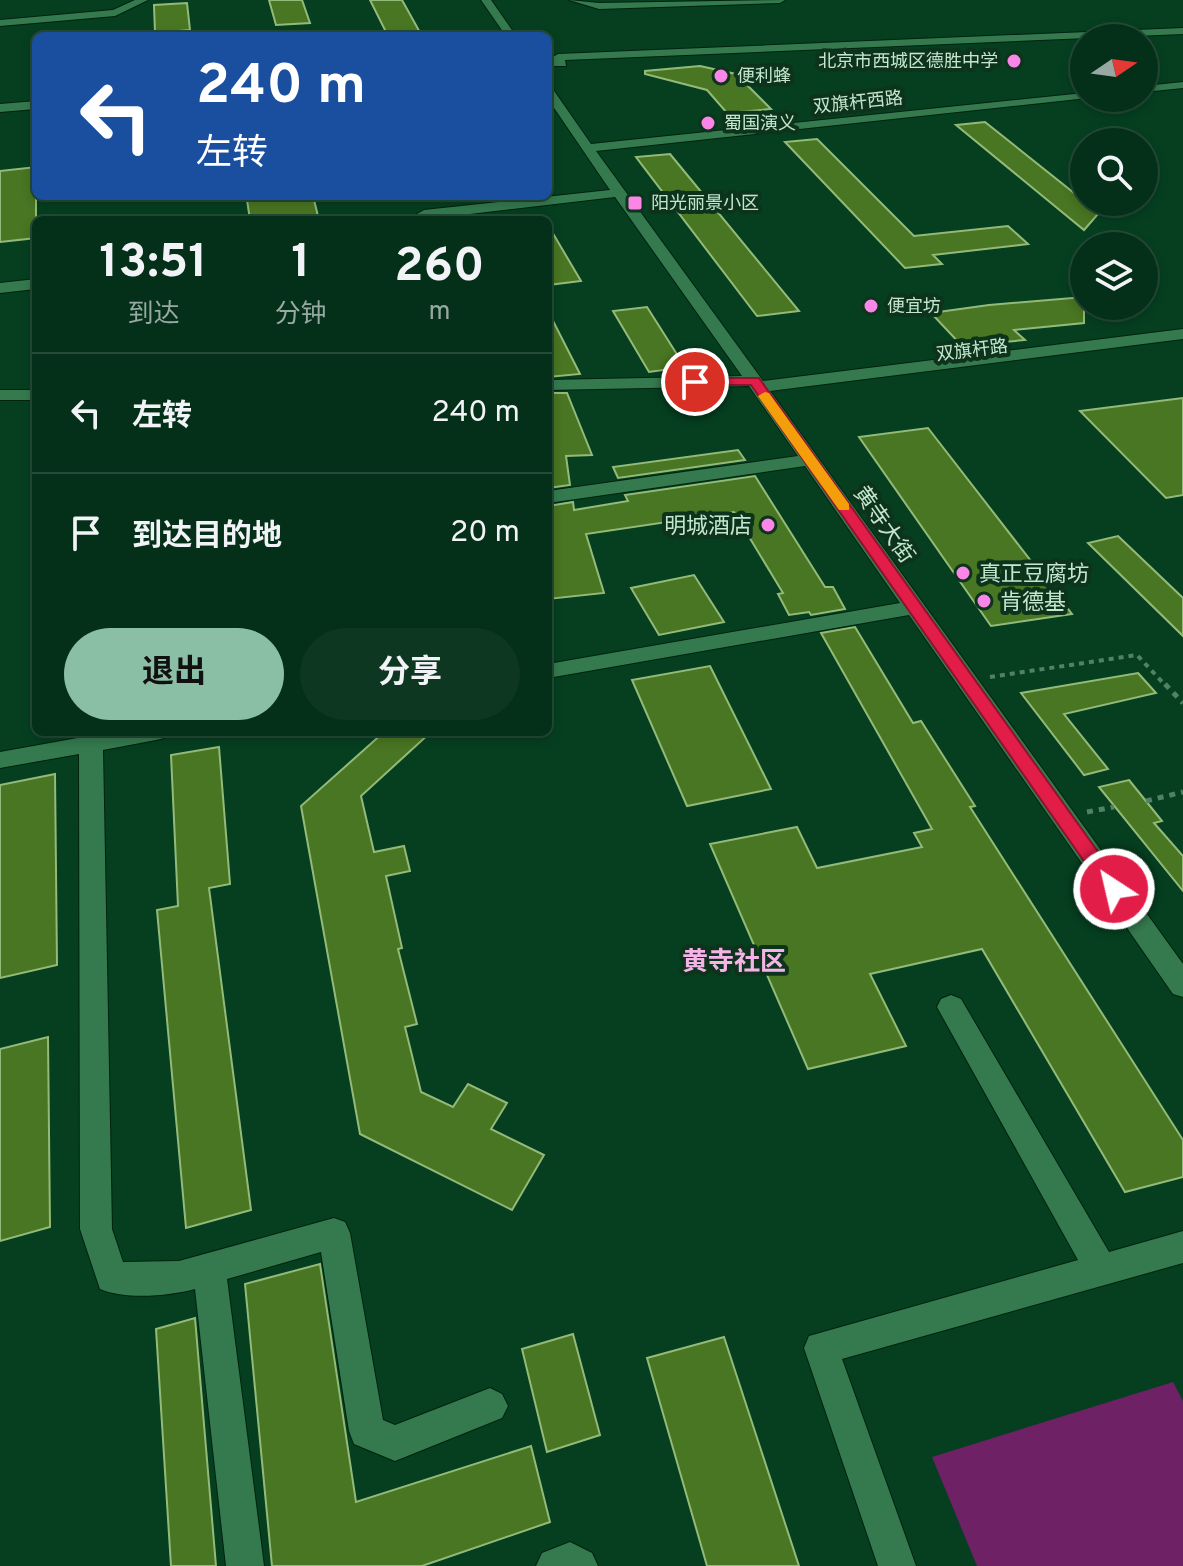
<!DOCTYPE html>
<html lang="zh">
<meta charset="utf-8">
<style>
body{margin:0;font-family:Overpass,"Noto Sans SC",sans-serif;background:#0d3721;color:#f1f3f6;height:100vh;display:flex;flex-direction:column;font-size:30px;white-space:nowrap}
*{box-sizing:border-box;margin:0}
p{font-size:26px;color:#97a9a2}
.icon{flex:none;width:44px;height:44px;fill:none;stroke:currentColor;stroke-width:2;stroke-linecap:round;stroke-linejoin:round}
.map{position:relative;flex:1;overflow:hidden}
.side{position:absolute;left:32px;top:216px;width:520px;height:520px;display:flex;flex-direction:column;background:#042f18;border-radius:12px;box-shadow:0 4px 12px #0003,0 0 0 2px #254a37}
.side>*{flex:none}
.top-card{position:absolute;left:32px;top:32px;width:520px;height:168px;border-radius:12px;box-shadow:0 4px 12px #0003,0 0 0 2px #254a37;background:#1a4fa0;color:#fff;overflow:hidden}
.needle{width:52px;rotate:77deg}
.controls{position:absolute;left:1070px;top:24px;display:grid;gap:16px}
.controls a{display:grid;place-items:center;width:88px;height:88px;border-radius:50%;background:#042f18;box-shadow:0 4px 12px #0003,0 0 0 2px #254a37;font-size:40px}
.pin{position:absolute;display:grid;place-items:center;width:68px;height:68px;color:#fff;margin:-34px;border:4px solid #fff;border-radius:50%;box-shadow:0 2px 8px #0007}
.me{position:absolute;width:88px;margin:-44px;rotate:325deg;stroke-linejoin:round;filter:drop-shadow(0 0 6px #0008)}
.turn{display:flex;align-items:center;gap:28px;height:168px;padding:0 32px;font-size:36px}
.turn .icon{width:104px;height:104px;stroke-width:2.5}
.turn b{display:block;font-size:56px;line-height:68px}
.eta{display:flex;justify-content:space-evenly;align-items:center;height:136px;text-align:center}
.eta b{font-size:48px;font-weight:700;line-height:56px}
.action{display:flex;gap:16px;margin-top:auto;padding:16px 32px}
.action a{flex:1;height:92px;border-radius:48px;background:#8abfa5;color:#111;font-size:32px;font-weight:700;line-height:92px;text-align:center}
.action a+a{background:#0d3721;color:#f1f3f6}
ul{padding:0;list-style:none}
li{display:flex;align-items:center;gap:24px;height:120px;padding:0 32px;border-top:2px solid #254a37}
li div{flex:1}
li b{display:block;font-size:30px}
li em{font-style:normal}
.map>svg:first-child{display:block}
.green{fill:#6e2164}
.building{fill:#497622;stroke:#93ba79;stroke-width:2}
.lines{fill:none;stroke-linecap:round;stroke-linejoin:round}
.minor-casing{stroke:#00230e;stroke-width:2}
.path-far1{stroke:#528265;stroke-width:4;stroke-dasharray:5 5;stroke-linecap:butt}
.path{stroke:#528265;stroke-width:5;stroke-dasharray:6 6;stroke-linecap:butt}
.minor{fill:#357a4f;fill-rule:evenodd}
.route{fill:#e11d48;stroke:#92132f;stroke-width:2}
.slow{fill:#f59e0b}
.poi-dot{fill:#fa87e7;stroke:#0d331c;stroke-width:3}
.labels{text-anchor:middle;stroke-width:8;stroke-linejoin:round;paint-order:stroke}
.far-poi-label{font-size:18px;fill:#c4e6cd;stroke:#0d331c;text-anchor:start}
.far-street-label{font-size:18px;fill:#c4e6cd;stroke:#0d331c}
.street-label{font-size:22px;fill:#c4e6cd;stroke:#0d331c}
.poi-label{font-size:22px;fill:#c4e6cd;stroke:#0d331c;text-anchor:start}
.quarter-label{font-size:26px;font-weight:bold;fill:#f4b4e8;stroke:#0d331c}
</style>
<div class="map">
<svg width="1183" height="1566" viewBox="0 0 1183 1566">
<rect width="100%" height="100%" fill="#053f20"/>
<!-- green -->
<polygon class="green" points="1173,1382 1183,1401 1183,1566 977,1566 932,1457"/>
<!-- building -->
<g class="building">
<polygon points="269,0 302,0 310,23 276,25"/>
<polygon points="370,0 402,0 422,36 388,36"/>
<polygon points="187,3 190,30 155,33 154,5"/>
<polygon points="700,66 736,74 771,109 727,113 707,90 645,74 645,71"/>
<polygon points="985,122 1099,213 1084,230 956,125"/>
<polygon points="817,139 914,236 1008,226 1028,244 933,255 942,264 905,268 785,142"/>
<polygon points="670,154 799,311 757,316 636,157"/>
<polygon points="36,167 36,238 0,242 0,171"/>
<polygon points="288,196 313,196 319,220 250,220 247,200"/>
<polygon points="548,225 581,281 548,285"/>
<polygon points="1084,297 1084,323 1014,330 1025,340 962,346 931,313 989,305"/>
<polygon points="647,307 685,367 649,372 613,311"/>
<polygon points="548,311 580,374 548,377"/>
<polygon points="548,393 567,393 592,455 566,456 570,485 548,488"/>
<polygon points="1183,398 1183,495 1166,498 1080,411"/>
<polygon points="928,428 1072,614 991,626 859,437"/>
<polygon points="738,450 745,460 618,478 613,467"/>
<polygon points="755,476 825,587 833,587 845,609 811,615 809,612 789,615 778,594 783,593 734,512 586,534 604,593 548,599 548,506 573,502 574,510 628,501 625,495"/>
<polygon points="1118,536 1183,598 1183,636 1088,543"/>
<polygon points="694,575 724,622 659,635 631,588"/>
<polygon points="855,627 913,723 921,721 975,806 970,807 1183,1140 1183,1177 1125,1192 982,949 870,974 906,1046 808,1069 710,844 797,827 817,868 922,847 914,833 932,829 821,633"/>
<polygon points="710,666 771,789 687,806 632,680"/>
<polygon points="1138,673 1156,693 1064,714 1108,769 1084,775 1021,693"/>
<polygon points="384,732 431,732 361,796 374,852 404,846 410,871 386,876 402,948 398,949 417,1024 405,1027 421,1092 453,1107 468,1084 507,1103 491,1129 544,1155 512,1210 360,1134 301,806"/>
<polygon points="219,747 230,884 209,888 251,1210 186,1228 157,910 178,906 171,755"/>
<polygon points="55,774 57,965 0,978 0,785"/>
<polygon points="1129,780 1162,821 1154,823 1183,856 1183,891 1099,787"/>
<polygon points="48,1037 50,1227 0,1241 0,1049"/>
<polygon points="320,1264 356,1502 531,1446 550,1522 422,1566 272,1566 245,1284"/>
<polygon points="195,1318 216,1566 171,1566 156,1329"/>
<polygon points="573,1334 600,1435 547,1452 522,1349"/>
<polygon points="724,1337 799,1566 707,1566 647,1358"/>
</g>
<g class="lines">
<defs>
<g id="minor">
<polygon points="135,0 148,0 115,16 0,26 0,20 113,10"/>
<polygon points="481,0 491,0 516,36 506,36"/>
<polygon points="569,0 599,3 785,0 780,3 599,9"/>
<polygon points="1183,28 1183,34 565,60 566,66 548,66 548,60 554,60 553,57 558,54"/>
<polygon points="1183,82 1183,88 1144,92 1144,86"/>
<polygon points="548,87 552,88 591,144 1084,93 1084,98 1088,98 596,151 763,381 1183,329 1183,339 770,391 1183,964 1183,997 1173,994 909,615 548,678 548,664 900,603 805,466 548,503 548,491 798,456 749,386 548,390 548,380 742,376 615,197 419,220 417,214 424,210 610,190 548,99"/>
<polygon points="36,101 36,109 0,112 0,104"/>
<polygon points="36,279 36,289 0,293 0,283"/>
<rect x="0" y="390" width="36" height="10"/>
<path d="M111 732H168L164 738 156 740 103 750 112 1229 123 1262 179 1261 334 1218 345 1222 350 1233 383 1420 395 1425 490 1388 502 1394 508 1406 502 1418 395 1461 354 1444 349 1431 321 1252 227 1279 264 1566H226L195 1289C169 1296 126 1300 100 1289L80 1229 79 754 0 768V752Z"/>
<polygon points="951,995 961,999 1109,1252 1183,1231 1183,1263 842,1359 916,1566 878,1566 804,1348 809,1336 1078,1260 937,1007 941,999"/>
<polygon points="570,1542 592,1553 598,1566 536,1566 542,1553"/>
</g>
</defs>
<!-- minor casing -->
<use href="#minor" class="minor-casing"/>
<!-- path-far1 -->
<polyline class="path-far1" points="990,677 1137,655 1166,686"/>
<!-- path -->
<g class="path">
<polyline points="1165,684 1183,703"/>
<polyline points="1146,801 1183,792"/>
<polyline points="1087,812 1114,807"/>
</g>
<!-- minor -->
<use href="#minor" class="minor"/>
</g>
<!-- route -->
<polygon class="route" points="695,378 759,378 1121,884 1124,889 1121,894 1107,894 751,385 691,385 689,382"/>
<!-- slow -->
<polygon class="slow" points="765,392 769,393 849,504 849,510 839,510 758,396"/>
<!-- markers -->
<g class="poi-dot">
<circle cx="1014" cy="61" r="8"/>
<circle cx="721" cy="76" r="8"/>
<circle cx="708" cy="123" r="8"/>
<rect x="627" y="195" width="16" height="16" rx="4"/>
<circle cx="871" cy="306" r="8"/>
<circle cx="768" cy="525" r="8"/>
<circle cx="963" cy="573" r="8"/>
<circle cx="984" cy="601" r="8"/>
</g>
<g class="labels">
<!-- far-poi labels -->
<g class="far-poi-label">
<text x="998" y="67" text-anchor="end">北京市西城区德胜中学</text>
<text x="737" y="82">便利蜂</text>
<text x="724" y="129">蜀国演义</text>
<text x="651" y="209">阳光丽景小区</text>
<text x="887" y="312">便宜坊</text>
</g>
<!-- far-street labels -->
<g class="far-street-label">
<text transform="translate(858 102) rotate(-6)" y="6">双旗杆西路</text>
<text transform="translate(972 350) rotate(-7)" y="6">双旗杆路</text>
</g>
<!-- street labels -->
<g class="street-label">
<text transform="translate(885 524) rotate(55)" y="8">黄寺大街</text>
</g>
<!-- poi labels -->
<g class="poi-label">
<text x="752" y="533" text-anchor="end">明城酒店</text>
<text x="979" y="581">真正豆腐坊</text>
<text x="1000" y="609">肯德基</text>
</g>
<!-- quarter labels -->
<g class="quarter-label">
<text x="734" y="970">黄寺社区</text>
</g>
</g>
</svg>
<div class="controls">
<a><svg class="needle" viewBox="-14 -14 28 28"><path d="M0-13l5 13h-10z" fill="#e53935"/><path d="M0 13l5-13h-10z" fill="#97a9a2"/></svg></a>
<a><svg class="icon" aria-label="search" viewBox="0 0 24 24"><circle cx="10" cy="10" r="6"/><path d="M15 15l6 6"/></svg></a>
<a><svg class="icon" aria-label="layers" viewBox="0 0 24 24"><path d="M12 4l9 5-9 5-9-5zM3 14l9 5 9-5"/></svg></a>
</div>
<div class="pin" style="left:695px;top:382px;background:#d93025"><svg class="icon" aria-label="arrive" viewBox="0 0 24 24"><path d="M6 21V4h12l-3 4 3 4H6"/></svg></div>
<svg class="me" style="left:1114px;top:889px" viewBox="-20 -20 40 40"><circle r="17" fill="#e11d48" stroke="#fff" stroke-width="3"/><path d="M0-11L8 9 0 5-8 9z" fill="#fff"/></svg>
<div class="top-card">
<div class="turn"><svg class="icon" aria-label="left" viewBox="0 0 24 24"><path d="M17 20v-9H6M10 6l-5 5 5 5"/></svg><div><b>240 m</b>左转</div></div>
</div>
<section class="side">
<div class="eta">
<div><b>13:51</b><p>到达</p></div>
<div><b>1</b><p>分钟</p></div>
<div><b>260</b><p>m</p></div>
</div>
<ul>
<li><svg class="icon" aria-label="left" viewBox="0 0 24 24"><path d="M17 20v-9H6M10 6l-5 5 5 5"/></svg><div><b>左转</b></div><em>240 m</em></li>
<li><svg class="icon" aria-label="arrive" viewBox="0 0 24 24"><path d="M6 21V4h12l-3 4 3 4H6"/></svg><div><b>到达目的地</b></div><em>20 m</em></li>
</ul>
<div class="action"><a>退出</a><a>分享</a></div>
</section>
</div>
